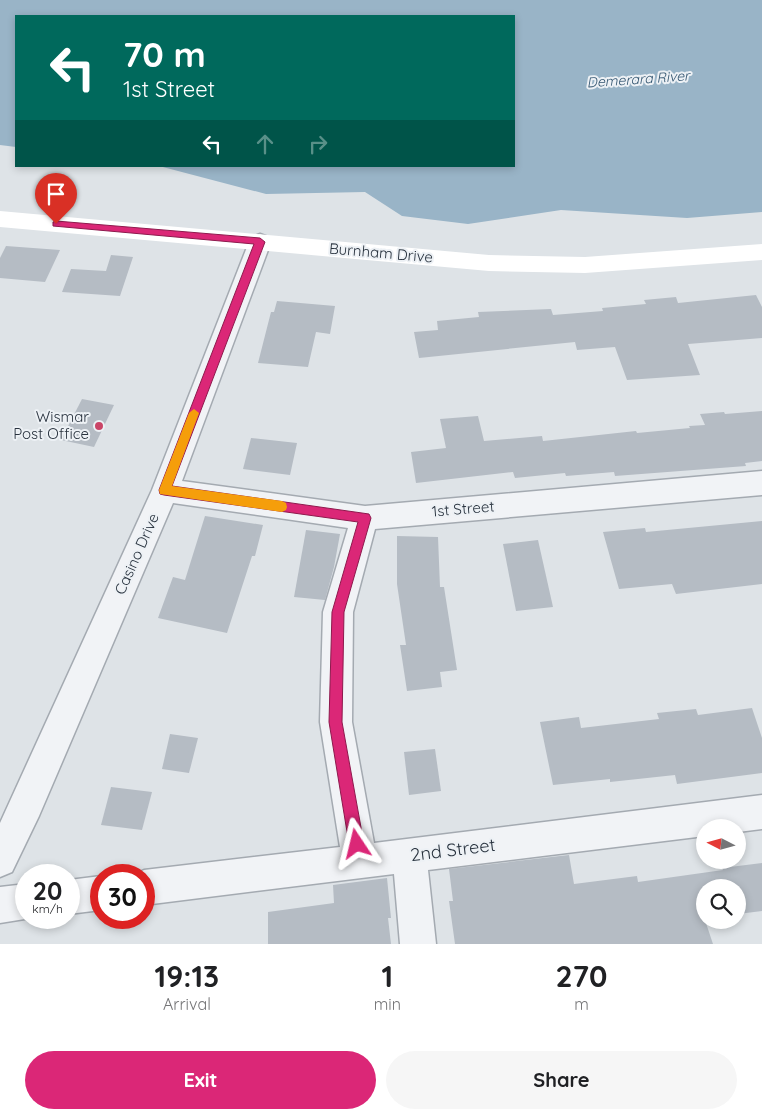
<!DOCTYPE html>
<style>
body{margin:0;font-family:Quicksand,sans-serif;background:#f6f6f6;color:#202124;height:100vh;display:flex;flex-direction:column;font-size:19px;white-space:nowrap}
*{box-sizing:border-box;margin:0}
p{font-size:16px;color:#757577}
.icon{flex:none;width:28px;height:28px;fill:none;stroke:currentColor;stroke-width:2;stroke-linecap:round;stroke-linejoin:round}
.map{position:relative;height:944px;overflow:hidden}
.drawer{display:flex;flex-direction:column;background:#fff;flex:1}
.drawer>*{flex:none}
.guide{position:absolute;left:15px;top:15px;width:500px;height:152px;border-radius:0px;box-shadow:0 2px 8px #0003;background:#00695c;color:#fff;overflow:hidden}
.needle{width:32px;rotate:276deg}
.controls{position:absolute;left:696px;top:819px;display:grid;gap:10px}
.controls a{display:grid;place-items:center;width:50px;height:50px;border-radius:50%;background:#fff;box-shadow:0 2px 8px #0003;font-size:25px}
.speed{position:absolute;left:15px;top:864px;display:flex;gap:10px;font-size:25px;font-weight:700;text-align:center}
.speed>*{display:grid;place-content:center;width:65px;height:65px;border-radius:50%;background:#fff;box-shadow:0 2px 8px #0003;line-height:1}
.speed small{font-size:12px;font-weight:400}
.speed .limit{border:8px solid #d22;background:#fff;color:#111}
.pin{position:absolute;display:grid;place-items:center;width:42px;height:42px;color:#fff;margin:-51px -21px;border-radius:50% 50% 50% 0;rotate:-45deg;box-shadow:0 0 5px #0007}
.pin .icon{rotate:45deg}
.me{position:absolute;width:55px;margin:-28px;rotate:350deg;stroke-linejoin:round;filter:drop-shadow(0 0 4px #0008)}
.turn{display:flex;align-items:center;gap:18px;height:105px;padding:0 25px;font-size:22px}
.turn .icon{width:65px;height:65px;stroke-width:2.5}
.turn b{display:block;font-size:35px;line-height:42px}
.lanes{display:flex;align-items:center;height:48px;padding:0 25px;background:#0003;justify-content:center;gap:25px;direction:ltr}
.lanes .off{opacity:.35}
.eta{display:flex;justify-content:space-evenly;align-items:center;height:85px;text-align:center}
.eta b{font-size:30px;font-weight:700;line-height:35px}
.action{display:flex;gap:10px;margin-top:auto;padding:10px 25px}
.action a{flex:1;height:58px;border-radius:30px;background:#db2777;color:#fff;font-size:20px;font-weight:700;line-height:58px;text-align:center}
.action a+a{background:#f6f6f6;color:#202124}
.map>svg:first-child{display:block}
.water{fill:#99b4c7}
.building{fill:#b5bcc4}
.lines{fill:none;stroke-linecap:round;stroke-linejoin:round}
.street-casing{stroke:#a4aab1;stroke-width:3}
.street{fill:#f1f3f6;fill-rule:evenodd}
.secondary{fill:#fff;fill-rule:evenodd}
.route{fill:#db2777;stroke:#8e194d}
.slow{fill:#f59e0b}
.poi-dot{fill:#ca4567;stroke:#edf1f5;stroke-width:2}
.labels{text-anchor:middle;stroke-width:4;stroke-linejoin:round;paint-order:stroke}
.far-water-label{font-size:14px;font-style:italic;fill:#335570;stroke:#edf1f5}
.street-label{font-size:15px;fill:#28323e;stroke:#edf1f5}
.poi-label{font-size:15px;fill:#28323e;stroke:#edf1f5;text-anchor:end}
.near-street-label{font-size:18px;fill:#28323e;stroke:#edf1f5}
</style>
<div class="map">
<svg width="762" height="944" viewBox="0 0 762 944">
<rect width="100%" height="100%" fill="#dee3e7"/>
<!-- water -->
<polygon class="water" points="0,0 762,0 762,212 687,218 561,210 468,224 402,216 365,192 266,194 159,166 514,166 514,16 16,16 16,147 0,145"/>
<!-- building -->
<g class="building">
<polygon points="6,246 60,250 45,282 0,278 0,258"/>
<polygon points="111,255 133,257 120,296 62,292 71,269 106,271"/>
<polygon points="756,295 762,307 762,338 688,344 700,375 627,380 615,347 577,350 575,342 419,358 414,332 438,330 437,321 479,317 478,312 551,309 553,315 603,311 602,308 646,304 644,300 676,297 678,303"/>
<polygon points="277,301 335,306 330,334 316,332 308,367 258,363 271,312 274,312"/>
<polygon points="82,399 114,405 94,447 61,440"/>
<polygon points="762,411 762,461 745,463 746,466 615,476 614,472 566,476 565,473 515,478 513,472 416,483 411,452 446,448 440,419 478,416 484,441 542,436 543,441 636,431 637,433 690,428 689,426 705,425 700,414 724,412 725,414"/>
<polygon points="251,438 297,443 290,475 243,469"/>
<polygon points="205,516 263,525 255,556 252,556 227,633 158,618 173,577 185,580"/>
<polygon points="762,521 762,584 676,594 672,584 619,589 603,532 645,528 646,532"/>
<polygon points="306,530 340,534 334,567 325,600 294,597"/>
<polygon points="397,536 438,537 440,587 444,587 457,670 440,672 442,687 407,691 400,645 406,645 397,584"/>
<polygon points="538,540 553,607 516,611 503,544"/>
<polygon points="752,708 762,738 762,773 677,784 675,775 610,782 610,779 553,785 540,722 579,717 581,728 659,719 657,713 696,709 698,715"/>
<polygon points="170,734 198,738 189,773 162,769"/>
<polygon points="435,749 441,791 409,795 404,752"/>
<polygon points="111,787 152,792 142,830 101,825"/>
<polygon points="569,855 574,884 637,876 638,882 723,870 722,868 762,863 762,911 738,914 738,888 705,888 705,920 713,944 455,944 449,901 453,901 449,869"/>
<polygon points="387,878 391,918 388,918 391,944 268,944 268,912 334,903 333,885"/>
</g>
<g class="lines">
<defs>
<g id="street">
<polygon points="260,234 268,237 271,242 182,481 365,506 762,471 762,495 375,529 353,612 352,722 374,843 762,795 762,829 738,832 738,828 705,828 705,836 428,870 436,944 400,944 394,874 144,905 144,875 133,875 144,870 340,847 320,722 323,612 348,528 173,503 39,816 12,872 0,877 0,823 152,490 249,242 252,237"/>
<polygon points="101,876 101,910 69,914 69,880"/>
<polygon points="26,884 26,918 31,918 0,923 0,887"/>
</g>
</defs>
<!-- street casing -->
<use href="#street" class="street-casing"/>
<!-- street -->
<use href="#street" class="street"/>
<!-- secondary -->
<polygon class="secondary" points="0,211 489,255 585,257 762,244 762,260 585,273 489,271 0,227"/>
</g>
<!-- route -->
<polygon class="route" points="56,221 260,238 265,242 172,486 369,514 371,518 344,612 342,722 364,844 362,849 357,851 352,849 349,844 329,722 332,612 358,522 164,495 160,494 159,490 254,244 53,226 53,222"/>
<!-- slow -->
<polygon class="slow" points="194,409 199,413 172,486 282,501 286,503 287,507 286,510 282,512 160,494 159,490 189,413"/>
<!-- markers -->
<circle class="poi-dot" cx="99" cy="426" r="5"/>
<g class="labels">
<!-- far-water labels -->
<g class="far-water-label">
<text transform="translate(638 79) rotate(-4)" y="5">Demerara River</text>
</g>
<!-- street labels -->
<g class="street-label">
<text transform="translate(381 253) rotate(5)" y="5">Burnham Drive</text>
<text transform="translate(463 509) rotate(-5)" y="5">1st Street</text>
<text transform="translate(137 554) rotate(-66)" y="5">Casino Drive</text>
</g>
<!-- poi labels -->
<g class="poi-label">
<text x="89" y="422">Wismar<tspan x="89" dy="17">Post Office</tspan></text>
</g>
<!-- near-street labels -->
<g class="near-street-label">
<text transform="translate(453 850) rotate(-7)" y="6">2nd Street</text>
</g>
</g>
</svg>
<div class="controls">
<a><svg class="needle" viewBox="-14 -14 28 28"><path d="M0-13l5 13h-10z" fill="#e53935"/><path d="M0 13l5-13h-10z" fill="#757577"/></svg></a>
<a><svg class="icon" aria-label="search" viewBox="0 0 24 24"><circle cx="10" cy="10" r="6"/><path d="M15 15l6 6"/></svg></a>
</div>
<div class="speed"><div>20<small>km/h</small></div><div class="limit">30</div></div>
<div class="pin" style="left:56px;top:224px;background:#d93025"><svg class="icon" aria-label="arrive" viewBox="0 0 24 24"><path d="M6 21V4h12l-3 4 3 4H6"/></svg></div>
<svg class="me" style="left:357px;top:844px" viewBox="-20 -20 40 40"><path d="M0-17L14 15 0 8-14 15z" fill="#db2777" stroke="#fff" stroke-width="4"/></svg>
<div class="guide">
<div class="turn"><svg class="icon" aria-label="left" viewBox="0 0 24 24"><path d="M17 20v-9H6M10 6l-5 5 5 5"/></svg><div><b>70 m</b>1st Street</div></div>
<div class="lanes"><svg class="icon" aria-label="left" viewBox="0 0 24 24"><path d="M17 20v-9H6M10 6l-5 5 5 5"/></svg><svg class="icon off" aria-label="ahead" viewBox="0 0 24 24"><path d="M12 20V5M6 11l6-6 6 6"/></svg><svg class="icon off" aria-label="right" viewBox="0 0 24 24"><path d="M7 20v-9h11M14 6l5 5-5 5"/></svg></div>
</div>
</div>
<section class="drawer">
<div class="eta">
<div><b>19:13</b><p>Arrival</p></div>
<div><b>1</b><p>min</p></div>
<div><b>270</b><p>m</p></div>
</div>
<div class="action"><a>Exit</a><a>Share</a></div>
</section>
